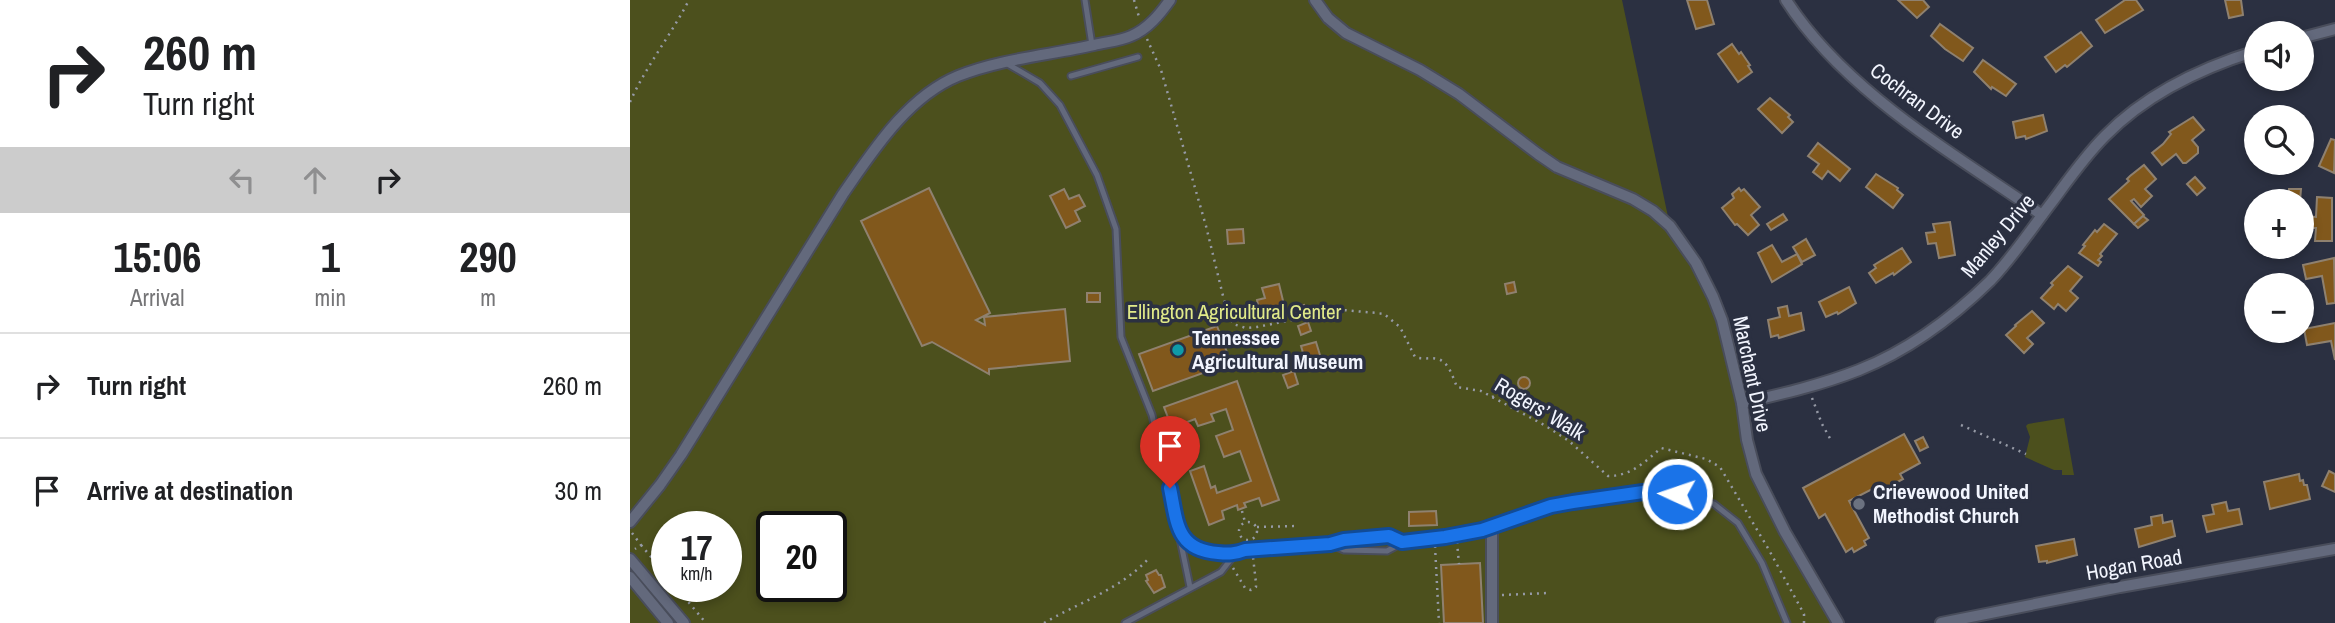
<!DOCTYPE html>
<meta charset="utf-8">
<style>
body{margin:0;font-family:"Archivo Narrow",sans-serif;background:#f6f6f6;color:#202124;height:100vh;display:flex;flex-direction:column;font-size:26px;white-space:nowrap}
*{box-sizing:border-box;margin:0}
p{font-size:23px;color:#757577}
.icon{flex:none;width:38px;height:38px;fill:none;stroke:currentColor;stroke-width:2;stroke-linecap:round;stroke-linejoin:round}
.map{position:relative;flex:1;overflow:hidden}
.panel{display:flex;flex-direction:column;background:#fff;width:630px}
.panel>*{flex:none}
.hud{background:#fff;color:#202124;overflow:hidden}
.tools{position:absolute;left:1614px;top:21px;display:grid;gap:14px}
.tools a{display:grid;place-items:center;width:70px;height:70px;border-radius:50%;background:#fff;box-shadow:0 4px 10px #0003;font-size:35px}
.speed{position:absolute;left:21px;top:511px;display:flex;gap:14px;font-size:35px;font-weight:700;text-align:center}
.speed>*{display:grid;place-content:center;width:91px;height:91px;border-radius:50%;background:#fff;box-shadow:0 4px 10px #0003;line-height:1}
.speed small{font-size:18px;font-weight:400}
.speed .limit{border:4px solid #111;border-radius:10px;background:#fff;color:#111}
.pin{position:absolute;display:grid;place-items:center;width:60px;height:60px;color:#fff;margin:-72px -30px;border-radius:50% 50% 50% 0;rotate:-45deg;box-shadow:0 0 7px #0007}
.pin .icon{rotate:45deg}
.me{position:absolute;width:77px;margin:-38px;rotate:273deg;stroke-linejoin:round;filter:drop-shadow(0 0 5px #0008)}
.turn{display:flex;align-items:center;gap:24px;height:147px;padding:0 28px;font-size:32px}
.turn .icon{width:91px;height:91px;stroke-width:2.5}
.turn b{display:block;font-size:49px;line-height:60px}
.lanes{display:flex;align-items:center;height:66px;padding:0 28px;background:#0003;justify-content:center;gap:35px;direction:ltr}
.lanes .off{opacity:.35}
.eta{display:flex;justify-content:space-evenly;align-items:center;height:119px;text-align:center}
.eta b{font-size:42px;font-weight:800;line-height:49px}
ul{padding:0;list-style:none}
li{display:flex;align-items:center;gap:21px;height:105px;padding:0 28px;border-top:2px solid #e0e0e0}
li div{flex:1}
li b{display:block;font-size:26px}
li em{font-style:normal}
main{display:flex;flex:1;min-height:0}
.map>svg:first-child{display:block}
.green{fill:#4c501d;fill-rule:evenodd}
.building{fill:#81581c;stroke:#8f816f;stroke-width:2}
.lines{fill:none;stroke-linecap:round;stroke-linejoin:round}
.service-casing{stroke:#494d5b;stroke-width:9}
.minor-casing{stroke:#494d5b;stroke-width:14}
.path{stroke:#969aa6;stroke-width:2.5;stroke-dasharray:2 5;stroke-linecap:butt}
.service{stroke:#63697c;stroke-width:5}
.minor{stroke:#63697c;stroke-width:10}
.route-casing{stroke:#114b97;stroke-width:18}
.route{stroke:#1a73e8;stroke-width:12}
.culture-dot{fill:#0f9aa8;stroke:#2b3041;stroke-width:2.5}
.worship-dot{fill:#6b7280;stroke:#2b3041;stroke-width:2.5}
.labels{text-anchor:middle;stroke-width:7;stroke-linejoin:round;paint-order:stroke}
.street-label{font-size:21px;fill:#f2f5fe;stroke:#2b3041}
.park-label{font-size:21px;fill:#e1ea89;stroke:#2b3041}
.poi-label{font-size:21px;font-weight:bold;fill:#f2f5fe;stroke:#2b3041;text-anchor:start}
</style>
<main>
<section class="panel">
<div class="hud">
<div class="turn"><svg class="icon" aria-label="right" viewBox="0 0 24 24"><path d="M7 20v-9h11M14 6l5 5-5 5"/></svg><div><b>260 m</b>Turn right</div></div>
<div class="lanes"><svg class="icon off" aria-label="left" viewBox="0 0 24 24"><path d="M17 20v-9H6M10 6l-5 5 5 5"/></svg><svg class="icon off" aria-label="ahead" viewBox="0 0 24 24"><path d="M12 20V5M6 11l6-6 6 6"/></svg><svg class="icon" aria-label="right" viewBox="0 0 24 24"><path d="M7 20v-9h11M14 6l5 5-5 5"/></svg></div>
</div>
<div class="eta">
<div><b>15:06</b><p>Arrival</p></div>
<div><b>1</b><p>min</p></div>
<div><b>290</b><p>m</p></div>
</div>
<ul>
<li><svg class="icon" aria-label="right" viewBox="0 0 24 24"><path d="M7 20v-9h11M14 6l5 5-5 5"/></svg><div><b>Turn right</b></div><em>260 m</em></li>
<li><svg class="icon" aria-label="arrive" viewBox="0 0 24 24"><path d="M6 21V4h12l-3 4 3 4H6"/></svg><div><b>Arrive at destination</b></div><em>30 m</em></li>
</ul>
</section>
<div class="map">
<svg width="1705" height="623" viewBox="0 0 1705 623">
<rect width="100%" height="100%" fill="#2b3041"/>
<!-- green -->
<g class="green">
<path d="M0 0H992L1040 226 1083 297 1121 460 1208 623H0ZM37 527H96V586H37ZM142 527H201V586H142Z"/>
<polygon points="1434,418 1444,475 1432,475 1432,470 1424,470 1395,457 1400,437 1396,426 1398,424"/>
</g>
<!-- building -->
<g class="building">
<polygon points="1057,0 1077,0 1084,24 1066,29"/>
<polygon points="1268,0 1293,0 1299,7 1287,18"/>
<polygon points="1495,0 1506,0 1513,10 1475,33 1466,20"/>
<polygon points="1595,0 1611,0 1613,15 1599,18"/>
<polygon points="1310,24 1343,48 1333,61 1315,49 1301,36"/>
<polygon points="1451,32 1462,46 1437,67 1435,65 1426,72 1415,57"/>
<polygon points="1102,44 1109,54 1111,52 1120,65 1118,66 1122,72 1108,82 1088,54"/>
<polygon points="1353,60 1386,84 1376,96 1362,87 1361,89 1344,72"/>
<polygon points="1140,98 1160,115 1158,117 1163,122 1152,133 1128,109"/>
<polygon points="1413,115 1417,131 1396,139 1395,136 1386,138 1383,122"/>
<polygon points="1563,117 1574,130 1562,140 1568,147 1568,153 1556,163 1553,163 1546,154 1532,165 1522,153 1533,144 1541,134 1539,132"/>
<polygon points="1701,139 1705,140 1704,173 1689,166"/>
<polygon points="1188,143 1220,169 1210,181 1198,171 1192,179 1183,172 1189,164 1178,156"/>
<polygon points="1514,165 1526,179 1515,189 1522,196 1511,207 1504,199 1501,201 1514,215 1504,224 1479,199 1499,181 1497,179 1500,176"/>
<polygon points="1246,174 1268,188 1267,190 1273,195 1263,208 1236,187"/>
<polygon points="1565,177 1575,188 1567,195 1557,184"/>
<polygon points="299,188 360,313 346,320 355,325 354,317 435,309 440,361 359,369 359,374 302,342 292,346 231,221"/>
<polygon points="1109,188 1111,191 1114,189 1130,207 1121,215 1129,225 1118,235 1107,224 1105,225 1092,208 1104,198 1102,194"/>
<polygon points="434,189 439,199 449,195 455,206 445,211 450,221 436,228 420,196"/>
<polygon points="1659,189 1671,189 1670,201 1658,201"/>
<polygon points="1687,197 1702,198 1702,241 1685,241 1686,228 1675,228 1675,216 1686,217"/>
<polygon points="1153,214 1157,220 1141,230 1137,224"/>
<polygon points="1513,216 1518,220 1508,228 1504,224"/>
<polygon points="1320,222 1325,255 1309,258 1306,243 1298,244 1296,233 1305,232 1303,224"/>
<polygon points="1474,224 1487,234 1470,254 1472,256 1468,260 1471,262 1468,266 1449,253 1455,246 1453,245 1465,230 1467,232"/>
<polygon points="613,229 614,243 598,244 597,230"/>
<polygon points="1176,239 1185,255 1172,262 1163,247"/>
<polygon points="1142,245 1152,262 1167,254 1172,264 1142,282 1128,253"/>
<polygon points="1272,248 1281,262 1264,275 1263,273 1246,283 1239,273 1246,268 1244,265"/>
<polygon points="1704,258 1705,303 1697,304 1692,276 1676,279 1673,265"/>
<polygon points="1438,266 1452,277 1440,291 1448,298 1436,311 1428,304 1424,309 1411,298 1423,285 1421,283"/>
<polygon points="884,282 886,292 877,294 875,284"/>
<polygon points="649,284 655,309 630,314 627,300 635,298 632,288"/>
<polygon points="1219,287 1226,303 1208,314 1207,312 1196,317 1189,302"/>
<rect x="457" y="293" width="13" height="9"/>
<polygon points="674,305 676,313 665,316 663,308"/>
<polygon points="1157,306 1159,316 1171,313 1174,330 1149,338 1148,335 1141,337 1138,320 1150,317 1148,308"/>
<polygon points="1402,311 1414,323 1397,338 1403,344 1394,353 1376,335 1386,326 1385,325"/>
<polygon points="678,322 681,331 671,335 668,326"/>
<polygon points="1705,323 1705,360 1701,341 1677,345 1674,329"/>
<polygon points="587,326 601,363 523,391 509,354"/>
<polygon points="686,342 693,365 678,370 671,346"/>
<polygon points="664,371 668,384 658,388 653,375"/>
<circle cx="894" cy="383" r="6"/>
<polygon points="607,381 649,500 632,506 629,498 614,503 616,507 608,510 607,505 592,511 594,519 579,525 560,471 574,466 581,488 585,486 587,493 621,481 610,451 594,457 586,436 603,430 596,409 581,414 584,421 568,426 565,419 542,428 534,407"/>
<polygon points="1274,434 1290,463 1270,474 1273,479 1247,493 1244,488 1219,501 1239,538 1234,541 1236,545 1224,552 1222,548 1216,552 1195,514 1189,518 1173,488"/>
<polygon points="1293,437 1298,447 1290,451 1285,441"/>
<polygon points="1699,471 1705,474 1705,492 1692,486"/>
<polygon points="1669,474 1670,481 1673,480 1674,485 1677,485 1680,499 1640,509 1634,482"/>
<polygon points="1596,502 1598,511 1609,509 1612,524 1577,532 1573,516 1584,514 1582,505"/>
<polygon points="806,511 807,525 779,526 779,512"/>
<polygon points="1532,515 1533,523 1542,521 1545,536 1509,547 1505,529 1522,525 1521,517"/>
<polygon points="1444,539 1447,555 1417,563 1417,561 1409,562 1406,546"/>
<polygon points="850,563 853,623 814,623 811,565"/>
<polygon points="526,570 529,575 531,575 535,587 524,593 516,581 518,580 516,575"/>
</g>
<g class="lines">
<defs>
<g id="service">
<polyline points="455,0 462,45"/>
<polyline points="376,63 410,83 430,105 467,175 486,229 491,337 522,415 548,528 560,545 567,550 605,554 615,550 700,544 714,550 757,551 772,543 852,530 921,506 943,502 1013,492 1047,494 1063,497 1084,504 1108,523 1132,563 1157,623"/>
<polyline points="441,76 508,57"/>
<polyline points="549,534 560,587"/>
<path d="M700 544C723 537 751 533 772 543"/>
<polyline points="495,623 591,572 605,554"/>
</g>
<g id="minor">
<polyline points="685,0 698,18 716,33 790,70 829,94 908,154 927,167 1003,199 1023,211 1040,226 1066,263 1083,297 1092,320 1112,403 1117,440 1126,474 1155,532 1208,623"/>
<path d="M1156 0C1215 92 1323 153 1412 215"/>
<polyline points="1671,38 1705,29"/>
<path d="M1112 403C1152 394 1191 385 1229 370 1277 351 1323 317 1360 281 1383 257 1402 228 1422 202 1439 179 1455 156 1475 136 1516 94 1571 68 1626 51"/>
<path d="M0 522 30 485 51 455 213 194C243 151 277 97 328 76 370 59 420 55 464 45 476 42 490 41 501 36 518 29 530 14 540 0"/>
<polyline points="862,528 862,623"/>
<polyline points="0,559 54,623"/>
<polyline points="0,577 38,623"/>
<polyline points="1311,623 1490,587 1705,549"/>
</g>
</defs>
<!-- service casing -->
<use href="#service" class="service-casing"/>
<!-- minor casing -->
<use href="#minor" class="minor-casing"/>
<!-- path -->
<g class="path">
<polyline points="504,0 509,17"/>
<path d="M517 39 531 70 576 226 594 300 603 324 616 328 627 327 672 318 689 311 701 309 747 313 754 314 770 327 785 357C793 360 800 357 808 359 819 362 823 378 827 387L851 391 916 426 939 441 978 476C1001 476 1015 462 1031 448L1076 459 1090 467 1139 550 1174 614V623"/>
<path d="M0 102C16 66 41 35 59 0"/>
<polyline points="862,397 870,394 874,386"/>
<polyline points="1182,398 1192,424 1202,442"/>
<polyline points="1331,425 1396,454"/>
<polyline points="612,511 615,522"/>
<circle cx="618" cy="531" r="9"/>
<polyline points="627,527 667,526"/>
<polyline points="2,533 11,545 5,549"/>
<polyline points="827,542 829,564"/>
<polyline points="11,545 37,576"/>
<polyline points="805,546 809,623"/>
<polyline points="603,568 615,588 621,590 626,587 626,583 623,557"/>
<polyline points="45,586 76,623"/>
<polyline points="872,595 918,593"/>
<path d="M414 623C450 602 491 589 519 558"/>
</g>
<!-- service -->
<use href="#service" class="service"/>
<!-- minor -->
<use href="#minor" class="minor"/>
</g>
<g class="lines">
<defs>
<path id="route" d="M540 488C547 522 546 550 588 553 598 554 605 554 615 550L700 544 714 540 759 536 772 542 815 537 852 530 921 506 943 502 1013 492 1047 494"/>
</defs>
<!-- route casing -->
<use href="#route" class="route-casing"/>
<!-- route -->
<use href="#route" class="route"/>
</g>
<!-- markers -->
<circle class="culture-dot" cx="548" cy="350" r="7"/>
<circle class="worship-dot" cx="1229" cy="504" r="7"/>
<g class="labels">
<!-- street labels -->
<g class="street-label">
<text transform="translate(1287 101) rotate(37)" y="7">Cochran Drive</text>
<text transform="translate(1368 236) rotate(-50)" y="7">Manley Drive</text>
<text transform="translate(1122 374) rotate(78)" y="7">Marchant Drive</text>
<text transform="translate(910 409) rotate(31)" y="7">Rogers’ Walk</text>
<text transform="translate(1504 565) rotate(-10)" y="7">Hogan Road</text>
</g>
<!-- park labels -->
<g class="park-label">
<text x="604" y="319">Ellington Agricultural Center</text>
</g>
<!-- poi labels -->
<g class="poi-label">
<text x="562" y="345">Tennessee<tspan x="562" dy="24">Agricultural Museum</tspan></text>
<text x="1243" y="499">Crievewood United<tspan x="1243" dy="24">Methodist Church</tspan></text>
</g>
</g>
</svg>
<div class="tools">
<a><svg class="icon" aria-label="sound" viewBox="0 0 24 24"><path d="M4 9h4l5-4v14l-5-4H4zM17 9q2 3 0 6"/></svg></a>
<a><svg class="icon" aria-label="search" viewBox="0 0 24 24"><circle cx="10" cy="10" r="6"/><path d="M15 15l6 6"/></svg></a>
<a>+</a>
<a>−</a>
</div>
<div class="speed"><div>17<small>km/h</small></div><div class="limit">20</div></div>
<div class="pin" style="left:540px;top:488px;background:#d93025"><svg class="icon" aria-label="arrive" viewBox="0 0 24 24"><path d="M6 21V4h12l-3 4 3 4H6"/></svg></div>
<svg class="me" style="left:1047px;top:494px" viewBox="-20 -20 40 40"><circle r="17" fill="#1a73e8" stroke="#fff" stroke-width="3"/><path d="M0-11L8 9 0 5-8 9z" fill="#fff"/></svg>
</div>
</main>
